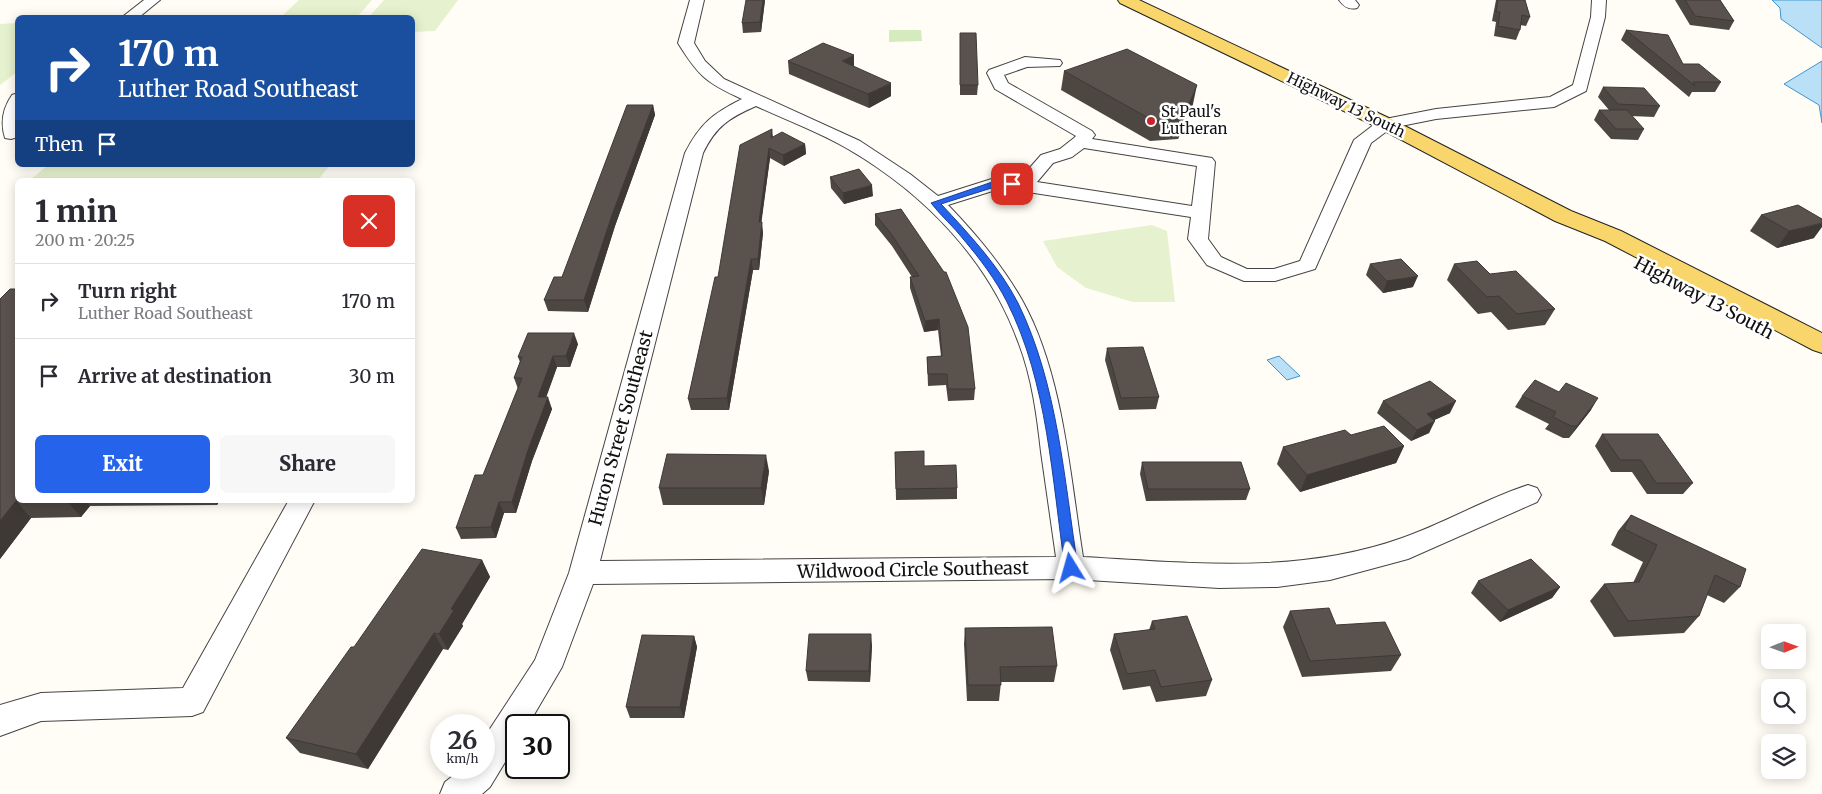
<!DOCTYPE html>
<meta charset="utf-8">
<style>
body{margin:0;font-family:Merriweather,serif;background:#f7f7f7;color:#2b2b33;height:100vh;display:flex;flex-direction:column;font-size:19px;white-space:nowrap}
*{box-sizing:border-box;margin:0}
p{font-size:16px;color:#7c7c81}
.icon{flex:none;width:28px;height:28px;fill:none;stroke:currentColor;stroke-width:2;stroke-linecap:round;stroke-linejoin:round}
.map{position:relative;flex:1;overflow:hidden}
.drawer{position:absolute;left:15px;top:178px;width:400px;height:325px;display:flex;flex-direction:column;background:#fff;border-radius:8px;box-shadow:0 2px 12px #0003}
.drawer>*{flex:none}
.guide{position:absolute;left:15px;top:15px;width:400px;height:152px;border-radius:8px;box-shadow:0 2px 12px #0003;background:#1a4fa0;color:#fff;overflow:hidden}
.needle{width:32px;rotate:89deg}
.buttons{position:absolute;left:1761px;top:624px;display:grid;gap:10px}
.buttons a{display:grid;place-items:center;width:45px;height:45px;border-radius:8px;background:#fff;box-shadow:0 2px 12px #0003;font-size:25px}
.speed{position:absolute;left:430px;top:714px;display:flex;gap:10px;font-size:25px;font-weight:700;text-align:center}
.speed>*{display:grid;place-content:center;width:65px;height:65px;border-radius:50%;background:#fff;box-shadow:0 2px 12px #0003;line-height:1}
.speed small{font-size:12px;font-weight:400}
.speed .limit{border:2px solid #111;border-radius:8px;background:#fff;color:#111}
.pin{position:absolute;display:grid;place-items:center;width:42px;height:42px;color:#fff;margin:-21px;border-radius:10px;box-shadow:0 2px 8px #0006}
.me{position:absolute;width:55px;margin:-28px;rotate:352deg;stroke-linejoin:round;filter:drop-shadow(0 0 4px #0008)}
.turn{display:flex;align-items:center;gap:18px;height:105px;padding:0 20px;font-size:22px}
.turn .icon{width:65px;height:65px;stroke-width:2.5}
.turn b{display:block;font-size:35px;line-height:42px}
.then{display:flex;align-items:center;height:48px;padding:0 20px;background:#0003;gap:10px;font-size:19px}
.round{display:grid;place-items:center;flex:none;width:52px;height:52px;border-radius:8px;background:#f7f7f7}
.summary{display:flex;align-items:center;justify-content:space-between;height:85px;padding:0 20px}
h1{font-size:30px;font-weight:800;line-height:38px}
.button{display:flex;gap:10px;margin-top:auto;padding:10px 20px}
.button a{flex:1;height:58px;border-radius:8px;background:#2563eb;color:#fff;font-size:20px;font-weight:800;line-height:58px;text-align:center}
.button a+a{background:#f7f7f7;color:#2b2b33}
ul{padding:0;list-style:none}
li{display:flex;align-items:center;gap:15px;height:75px;padding:0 20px;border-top:1px solid #e1e1e2}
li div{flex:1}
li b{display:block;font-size:19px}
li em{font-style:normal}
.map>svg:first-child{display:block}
.green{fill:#d5ebbd}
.pitch{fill:#e6f2cf}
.water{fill:#b9e0f7;stroke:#3f96cf}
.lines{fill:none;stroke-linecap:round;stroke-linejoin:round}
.minor-casing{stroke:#444;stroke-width:2}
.major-casing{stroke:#222;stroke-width:2}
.minor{fill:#fff;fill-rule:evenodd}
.major{fill:#f9d66b;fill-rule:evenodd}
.wall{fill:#4d4742}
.shaded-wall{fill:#3f3936}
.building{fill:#5a524d;stroke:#3f3936}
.route{fill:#2563eb;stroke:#184099}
.poi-dot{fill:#c4262e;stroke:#fff;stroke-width:2}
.labels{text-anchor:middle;stroke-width:5;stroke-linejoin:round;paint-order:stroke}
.far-street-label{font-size:15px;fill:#111;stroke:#fff}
.far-poi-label{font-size:15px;fill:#111;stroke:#fff;text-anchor:start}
.street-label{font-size:18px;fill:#111;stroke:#fff}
</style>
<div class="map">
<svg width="1822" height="794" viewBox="0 0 1822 794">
<rect width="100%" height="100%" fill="#fffdf5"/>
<!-- green -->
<polygon class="green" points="889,30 921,30 922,41 889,42"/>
<!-- pitch -->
<g class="pitch">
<polygon points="299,0 372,0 357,17 281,17"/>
<polygon points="384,0 458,0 435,31 413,32 412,18 369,17"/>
<polygon points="17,23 17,72 0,85 0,24"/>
<polygon points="48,165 330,165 318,180 30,180"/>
<polygon points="1152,225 1167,231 1175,302 1133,302 1086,288 1057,267 1043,241"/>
</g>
<!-- water -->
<g class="water">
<polygon points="1772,0 1822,0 1822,48 1781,19 1780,8"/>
<polygon points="1822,61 1822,123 1819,105 1784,84"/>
<polygon points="1279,356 1300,376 1287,380 1267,360"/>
</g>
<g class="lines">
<defs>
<g id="minor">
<polygon points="144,0 160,0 138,18 121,18"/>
<path d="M690 0H704L694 43 705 61 724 79 860 141 910 174 938 196 1001 176 1020 179 1041 155 1060 149 1074 138 1076 136 995 89 987 73 989 70 1025 57 1060 60 1062 63 1060 66 1027 67 1004 75 1008 83 1092 131 1095 135 1092 139 1212 158 1215 162 1208 239 1221 257 1247 269H1274L1300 261 1354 140 1380 120 1436 109 1550 97 1573 85 1591 17 1592 0H1606L1605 17 1586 91 1554 107 1436 119 1391 128 1371 143 1315 269 1275 281H1244L1207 265 1188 239 1191 217 1002 188 948 205C976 234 1002 265 1022 300 1063 373 1070 475 1083 557 1190 563 1299 575 1402 538 1445 523 1485 499 1528 485L1537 488 1541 495 1537 502 1408 559 1330 580 1277 587 1219 588 1071 579 593 584 562 667 528 725H516V744L490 787 482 794H440L445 782 463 768H484V738L535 660 569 573 685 153C700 124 712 114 742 99 707 83 699 77 678 43ZM756 106C786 120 819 132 848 149 925 194 989 260 1019 344 1032 378 1037 416 1041 452 1046 487 1051 522 1056 557L600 561 703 153C716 126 729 118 756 106ZM1084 148 1197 166 1192 206 1037 182 1053 163 1072 157Z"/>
<path d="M1339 0H1355L1359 5 1357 8C1349 10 1344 7 1339 0Z"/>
<path d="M18 93V112L15 126 18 131V137L11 139 5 138C0 122 3 108 12 95Z"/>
<polygon points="289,500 315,500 203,712 192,716 41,721 0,736 0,705 41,693 183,688"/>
</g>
<polygon id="major" points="1118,0 1139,0 1393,120 1571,211 1621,231 1822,333 1822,353 1813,350 1605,241 1555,221 1379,128 1120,3"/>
</defs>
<!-- minor casing -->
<use href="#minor" class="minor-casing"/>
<!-- major casing -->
<use href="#major" class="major-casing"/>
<!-- minor -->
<use href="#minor" class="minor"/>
<!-- major -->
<use href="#major" class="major"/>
</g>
<!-- wall -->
<g class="wall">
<polygon points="765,0 761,32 743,33 742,23"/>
<polygon points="1496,0 1525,0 1530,17 1526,26 1520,25 1520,30 1516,40 1494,36 1496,22 1492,21"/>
<polygon points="1675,0 1720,0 1734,21 1729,30 1690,25"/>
<polygon points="1626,30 1683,64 1721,82 1715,92 1692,92 1689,97 1621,40"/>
<polygon points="960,43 978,85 977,95 960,95"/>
<polygon points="788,61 891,96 869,108 789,74"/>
<polygon points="1064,71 1193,104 1178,139 1150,141 1061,90"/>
<polygon points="1603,87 1660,106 1654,117 1631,116 1644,129 1638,140 1611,139 1594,120 1599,110 1609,110 1598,97"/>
<polygon points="653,105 655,115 615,226 588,312 548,311 544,300 562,277"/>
<polygon points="772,129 773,137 805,144 806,154 784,166 770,158 761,222 763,233 759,270 753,270 729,410 691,410 688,399 718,277"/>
<polygon points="830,177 873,196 844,204 831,188"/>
<polygon points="901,209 975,389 974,400 948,401 946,385 928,386 927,357 941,356 938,330 924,332 910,288 910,277 912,277 892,246 875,225 875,214"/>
<polygon points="1761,215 1814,238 1777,248 1750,231"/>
<polygon points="1370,264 1413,287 1383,293 1366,275"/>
<polygon points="1454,264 1490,274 1555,309 1545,325 1508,330 1491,312 1478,314 1447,280"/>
<polygon points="0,299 18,500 220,500 217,505 90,506 81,517 31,518 0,559"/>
<polygon points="578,344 570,367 557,367 546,397 552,409 532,461 516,513 504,513 496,538 461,539 456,528 483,475 518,389 514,378 520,362 518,357"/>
<polygon points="1107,348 1159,397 1156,409 1119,410 1105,360"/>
<polygon points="1522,396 1591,410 1569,438 1563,438 1545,429 1549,424 1515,407"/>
<polygon points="1383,401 1450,413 1434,420 1429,433 1411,441 1377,413"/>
<polygon points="1602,434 1693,483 1683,494 1647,494 1632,472 1611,472 1595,446"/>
<polygon points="1404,446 1396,463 1300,492 1277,464 1283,447"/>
<polygon points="895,452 924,466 957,488 957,499 896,500"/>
<polygon points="1142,462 1250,489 1246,500 1146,501 1140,474"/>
<polygon points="769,471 764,505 663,505 659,488"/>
<polygon points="1631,515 1740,587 1724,603 1707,595 1699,616 1684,633 1614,637 1590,601 1604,584 1633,583 1643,562 1611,545 1618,531"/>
<polygon points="482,560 490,577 462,624 463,626 448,650 443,649 368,769 300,753 286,738 354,647"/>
<polygon points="1478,581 1560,587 1552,598 1500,622 1471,593"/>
<polygon points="1290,611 1336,625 1401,655 1391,671 1302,677 1283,627"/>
<polygon points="1152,621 1212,680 1206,696 1156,702 1150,686 1123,690 1110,650 1114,634 1149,630"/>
<polygon points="965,628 1057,666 1054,682 1001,682 999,701 967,701 964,644"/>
<polygon points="694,636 697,647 684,718 630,718 626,707"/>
<polygon points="872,645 870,682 808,681 806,671"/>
</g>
<!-- shaded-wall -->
<g class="shaded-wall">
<polygon points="763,0 765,0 761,32 760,22"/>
<polygon points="854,55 854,68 842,61"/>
<polygon points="891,83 891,96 869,108 868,94"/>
<polygon points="1197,85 1193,104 1178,139 1182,119"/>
<polygon points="653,105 655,115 615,226 588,312 584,300 612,215"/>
<polygon points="805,144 806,154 784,166 783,155"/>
<polygon points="769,148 770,158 760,233 759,222"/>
<polygon points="872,185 873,196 844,204 843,193"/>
<polygon points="762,222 763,233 759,270 758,259"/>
<polygon points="1822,223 1822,227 1814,238 1777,248 1789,231"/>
<polygon points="751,259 753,270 729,410 727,398"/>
<polygon points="1418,276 1413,287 1383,293 1387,281"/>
<polygon points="939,319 938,330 924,332 925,321"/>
<polygon points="574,333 578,344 570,367 566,356"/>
<polygon points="553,356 557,367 542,409 538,397"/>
<polygon points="548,397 552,409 532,461 516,513 512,502 528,450"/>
<polygon points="1598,398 1591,410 1569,438 1577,426"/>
<polygon points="1456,401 1450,413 1421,426 1427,414"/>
<polygon points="1435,421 1429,433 1411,441 1417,430"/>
<polygon points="1404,446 1396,463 1300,492 1307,475"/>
<polygon points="766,455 769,471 764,505 761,488"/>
<polygon points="66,500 84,500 90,506 81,517"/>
<polygon points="213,500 220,500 217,505"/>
<polygon points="16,501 31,518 0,559 0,521"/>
<polygon points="499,502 504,513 496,538 491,527"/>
<polygon points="482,560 490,577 462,624 463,626 448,650 439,634 451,609"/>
<polygon points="1560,587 1552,598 1500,622 1508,610"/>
<polygon points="434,633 443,649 368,769 356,754"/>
<polygon points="871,634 872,645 870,682 869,671"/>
<polygon points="694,636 697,647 684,718 680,707"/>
</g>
<!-- building -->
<g class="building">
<polygon points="746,0 763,0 760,22 742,23"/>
<polygon points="1498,0 1525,0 1530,17 1522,15 1520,30 1498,26 1500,12 1496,12"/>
<polygon points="1685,0 1720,0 1734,21 1695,16"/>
<polygon points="1626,30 1668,35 1683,64 1699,64 1721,82 1693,82 1695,86"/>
<polygon points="960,33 976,33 978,85 960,85"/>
<polygon points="823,43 854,55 842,61 891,83 868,94 788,61"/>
<polygon points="1127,49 1197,85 1182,119 1154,121 1064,71"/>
<polygon points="1603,87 1644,88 1660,106 1618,104"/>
<polygon points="627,105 653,105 612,215 584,300 544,300 554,277 562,277"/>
<polygon points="1599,110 1627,110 1644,129 1616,129"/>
<polygon points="772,129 771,138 782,132 805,144 783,155 769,148 759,222 762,222 758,259 751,259 727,398 688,399 715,277 718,277 740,145"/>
<polygon points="859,169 872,185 843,193 830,177"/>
<polygon points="1798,205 1822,219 1822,223 1789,231 1761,215"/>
<polygon points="901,209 944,272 946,272 968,327 975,389 948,389 947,374 928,374 927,357 942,356 939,319 925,321 910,277 919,276 892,235 875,214"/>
<polygon points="1401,259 1418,276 1387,281 1370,264"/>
<polygon points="1477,261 1490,274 1516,271 1555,309 1517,314 1499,296 1487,297 1454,264"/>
<polygon points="10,289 18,289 18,500 67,500 16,501 0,521 0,299"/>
<polygon points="528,333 574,333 566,356 553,356 538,397 548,397 528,450 512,502 499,502 491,527 456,528 475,475 483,475 522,378 514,378 522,357 518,357"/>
<polygon points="1143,347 1159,397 1121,398 1107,348"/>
<polygon points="1535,380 1559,392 1566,383 1598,398 1577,426 1571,426 1553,417 1556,412 1522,396"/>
<polygon points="1430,381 1456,401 1427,414 1435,421 1417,430 1383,401"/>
<polygon points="1384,426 1404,446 1307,475 1283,447 1345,430 1351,435"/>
<polygon points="1602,434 1658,434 1693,483 1656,483 1641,460 1620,460"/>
<polygon points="924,451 924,466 956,465 957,488 896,489 895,452"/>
<polygon points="667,454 766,455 761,488 659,488"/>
<polygon points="1142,462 1241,462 1250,489 1148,489"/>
<polygon points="1631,515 1746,569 1740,587 1715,575 1699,616 1628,621 1604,584 1639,582 1657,545 1624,529"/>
<polygon points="422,549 482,560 451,609 454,610 439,634 434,633 356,754 286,738 351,647 354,647"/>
<polygon points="1531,559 1560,587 1508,610 1478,581"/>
<polygon points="1329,608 1336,625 1385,622 1401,655 1310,661 1290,611"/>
<polygon points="1187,616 1212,680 1161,687 1155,670 1127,674 1114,634 1155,629 1152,621"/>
<polygon points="1052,627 1057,666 1000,667 1001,685 968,685 965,628"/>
<polygon points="809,634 871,634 869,671 806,671"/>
<polygon points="642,635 694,636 680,707 626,707"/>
</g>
<!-- route -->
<path class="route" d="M1001 179 1017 184 1012 186 1001 185 941 204C969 234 999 266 1018 303 1058 385 1064 479 1078 568L1076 572 1071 573 1067 572 1065 568C1052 480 1048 383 1007 302 996 280 980 259 964 240 954 227 941 216 931 203Z"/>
<!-- markers -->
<circle class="poi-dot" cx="1151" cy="121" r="5"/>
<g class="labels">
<!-- far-street labels -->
<g class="far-street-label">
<text transform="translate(1346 105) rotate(26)" y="5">Highway 13 South</text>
</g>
<!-- far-poi labels -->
<g class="far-poi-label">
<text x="1161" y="117">St Paul's<tspan x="1161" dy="17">Lutheran</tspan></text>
</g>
<!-- street labels -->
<g class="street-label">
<text transform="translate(1704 298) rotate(28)" y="6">Highway 13 South</text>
<text transform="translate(621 428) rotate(-75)" y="6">Huron Street Southeast</text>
<text transform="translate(913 570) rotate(-1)" y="6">Wildwood Circle Southeast</text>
</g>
</g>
</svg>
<div class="buttons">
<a><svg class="needle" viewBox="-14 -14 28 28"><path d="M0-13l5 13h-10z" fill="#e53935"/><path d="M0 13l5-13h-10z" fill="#7c7c81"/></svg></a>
<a><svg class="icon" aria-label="search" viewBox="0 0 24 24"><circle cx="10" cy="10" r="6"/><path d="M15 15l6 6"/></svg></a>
<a><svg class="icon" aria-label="layers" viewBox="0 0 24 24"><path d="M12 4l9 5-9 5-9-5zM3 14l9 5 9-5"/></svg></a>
</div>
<div class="speed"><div>26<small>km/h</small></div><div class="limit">30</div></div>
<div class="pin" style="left:1012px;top:184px;background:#d93025"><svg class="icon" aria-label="arrive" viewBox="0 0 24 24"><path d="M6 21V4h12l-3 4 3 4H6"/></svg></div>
<svg class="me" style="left:1071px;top:568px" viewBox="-20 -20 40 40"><path d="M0-17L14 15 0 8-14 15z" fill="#2563eb" stroke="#fff" stroke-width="4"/></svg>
<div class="guide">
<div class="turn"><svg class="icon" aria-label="right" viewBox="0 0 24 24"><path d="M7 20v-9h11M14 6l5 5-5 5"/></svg><div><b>170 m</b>Luther Road Southeast</div></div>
<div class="then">Then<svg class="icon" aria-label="arrive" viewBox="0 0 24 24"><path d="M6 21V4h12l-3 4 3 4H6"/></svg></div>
</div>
<section class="drawer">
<div class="summary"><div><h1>1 min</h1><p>200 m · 20:25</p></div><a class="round" style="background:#d93025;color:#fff"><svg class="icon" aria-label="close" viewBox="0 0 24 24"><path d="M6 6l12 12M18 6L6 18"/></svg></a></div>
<ul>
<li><svg class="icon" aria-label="right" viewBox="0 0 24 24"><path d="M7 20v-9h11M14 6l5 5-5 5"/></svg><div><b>Turn right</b><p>Luther Road Southeast</p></div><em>170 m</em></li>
<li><svg class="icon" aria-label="arrive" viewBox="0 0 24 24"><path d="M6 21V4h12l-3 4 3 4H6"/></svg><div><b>Arrive at destination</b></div><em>30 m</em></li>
</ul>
<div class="button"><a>Exit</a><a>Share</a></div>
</section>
</div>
